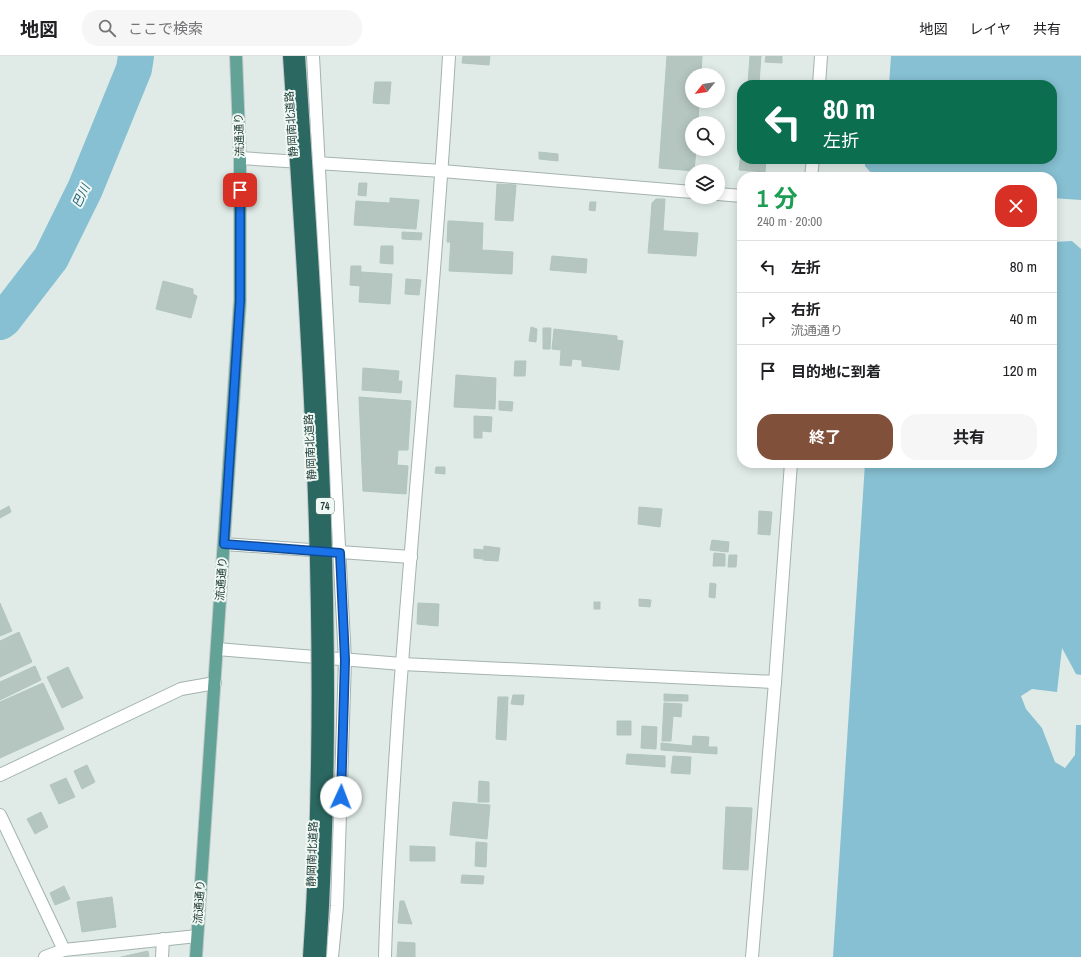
<!DOCTYPE html>
<html lang="ja">
<meta charset="utf-8">
<style>
body{margin:0;font-family:"Archivo Narrow","Noto Sans JP",sans-serif;background:#f6f6f6;color:#202124;height:100vh;display:flex;flex-direction:column;font-size:15px;white-space:nowrap}
*{box-sizing:border-box;margin:0}
p{font-size:13px;color:#757577}
.icon{flex:none;width:22px;height:22px;fill:none;stroke:currentColor;stroke-width:2;stroke-linecap:round;stroke-linejoin:round}
.map{position:relative;flex:1;overflow:hidden}
.panel{position:absolute;left:737px;top:116px;width:320px;height:296px;display:flex;flex-direction:column;background:#fff;border-radius:16px;box-shadow:0 2px 10px #0003}
.panel>*{flex:none}
.guide{position:absolute;left:737px;top:24px;width:320px;height:84px;border-radius:16px;box-shadow:0 2px 10px #0003;background:#0b6e4f;color:#fff;overflow:hidden}
.needle{width:26px;rotate:240deg}
.fabs{position:absolute;left:685px;top:12px;display:grid;gap:8px}
.fabs a{display:grid;place-items:center;width:40px;height:40px;border-radius:50%;background:#fff;box-shadow:0 2px 10px #0003;font-size:20px}
.pin{position:absolute;display:grid;place-items:center;width:34px;height:34px;color:#fff;margin:-17px;border-radius:8px;box-shadow:0 2px 6px #0006}
.me{position:absolute;width:44px;margin:-22px;rotate:2deg;stroke-linejoin:round;filter:drop-shadow(0 0 3px #0008)}
.turn{display:flex;align-items:center;gap:14px;height:84px;padding:0 20px;font-size:18px}
.turn .icon{width:52px;height:52px;stroke-width:2.5}
.turn b{display:block;font-size:28px;line-height:34px}
.round{display:grid;place-items:center;flex:none;width:42px;height:42px;border-radius:16px;background:#f6f6f6}
.overview{display:flex;align-items:center;justify-content:space-between;height:68px;padding:0 20px}
h1{font-size:24px;font-weight:700;line-height:30px;color:#1e9e55}
.button{display:flex;gap:8px;margin-top:auto;padding:8px 20px}
.button a{flex:1;height:46px;border-radius:16px;background:#80503a;color:#fff;font-size:16px;font-weight:700;line-height:46px;text-align:center}
.button a+a{background:#f6f6f6;color:#202124}
ul{padding:0;list-style:none}
li{display:flex;align-items:center;gap:12px;height:52px;padding:0 20px;border-top:1px solid #e0e0e0}
li div{flex:1}
li b{display:block;font-size:15px}
li em{font-style:normal}
header{display:flex;align-items:center;gap:24px;box-sizing:border-box;height:56px;padding:0 20px;background:#fff;border-bottom:1px solid #e0e0e0}
header strong{font-size:19px}
nav{display:flex;gap:22px;margin-inline-start:auto;font-size:14px}
.search{width:280px;height:36px;background:#f6f6f6;display:flex;align-items:center;gap:10px;box-sizing:border-box;padding:0 14px;border-radius:16px;color:#757577;font-size:15px}
.map>svg:first-child{display:block}
.water{fill:#86c0d2}
.lines{fill:none;stroke-linecap:round;stroke-linejoin:round}
.river{stroke:#86c0d2;stroke-width:36}
.building{fill:#b5c6c0;stroke:#b2c5bf}
.minor-casing{stroke:#a3b3af;stroke-width:14}
.major-casing{stroke:#c1c8c7;stroke-width:14}
.minor{stroke:#fff;stroke-width:12}
.major{stroke:#63a297;stroke-width:12}
.highway-bridge-casing{stroke:#c1c8c7;stroke-width:14;stroke-linecap:butt}
.highway-bridge{stroke:#2b6861;stroke-width:12}
.route-casing{stroke:#114b97;stroke-width:10}
.route{stroke:#1a73e8;stroke-width:7}
.labels{text-anchor:middle;stroke-width:4;stroke-linejoin:round;paint-order:stroke}
.shield{fill:#f0f8f4;stroke:#5e7470;stroke-width:1}
.shield-label{font-size:10px;font-weight:bold;fill:#203c37}
.street-label{font-size:11px;fill:#203c37;stroke:#f0f8f4}
.water-label{font-size:12px;font-style:italic;fill:#196078;stroke:#f0f8f4}
</style>
<header>
<strong>地図</strong>
<div class="search"><svg class="icon" aria-label="search" viewBox="0 0 24 24"><circle cx="10" cy="10" r="6"/><path d="M15 15l6 6"/></svg>ここで検索</div>
<nav><a>地図</a><a>レイヤ</a><a>共有</a></nav>
</header>
<div class="map">
<svg width="1081" height="901" viewBox="0 0 1081 901">
<rect width="100%" height="100%" fill="#e0ebe7"/>
<!-- water -->
<g class="water">
<polygon points="891,0 1081,0 1081,144 1052,142 1052,121 876,121 874,120 865,110 865,103 1052,103 1052,29 889,29"/>
<polygon points="1072,185 1081,193 1081,619 1076,618 1062,592 1057,636 1032,633 1021,640 1026,653 1042,672 1055,706 1065,712 1075,699 1076,669 1081,669 1081,901 833,901 865,407 1052,407 1052,186"/>
</g>
<g class="lines">
<!-- river -->
<polyline class="river" points="0,266 4,263 51,202 85,133 134,13 136,0"/>
</g>
<!-- building -->
<g class="building">
<polygon points="463,0 490,0 489,9 462,7"/>
<polygon points="667,0 702,0 701,19 692,19 692,45 699,45 698,67 692,67 692,93 696,93 694,115 659,112"/>
<polygon points="750,0 761,0 759,28 748,27"/>
<polygon points="766,0 782,0 782,7 765,6"/>
<polygon points="375,26 391,26 389,48 373,47"/>
<polygon points="742,89 742,103 766,103 765,116 739,114"/>
<polygon points="539,96 558,98 558,105 539,103"/>
<polygon points="359,127 367,127 366,140 358,139"/>
<polygon points="497,128 516,129 513,165 495,164"/>
<polygon points="390,142 419,144 416,173 354,169 356,145 390,147"/>
<polygon points="656,143 665,143 663,175 650,174 652,147"/>
<polygon points="590,146 596,146 595,155 589,154"/>
<polygon points="448,165 452,165 451,186 447,186"/>
<polygon points="452,165 483,167 482,194 513,196 512,218 449,215"/>
<polygon points="650,174 698,177 696,200 648,197"/>
<polygon points="402,176 422,177 421,184 402,183"/>
<polygon points="381,190 393,190 393,208 380,207"/>
<polygon points="552,200 587,203 586,217 550,214"/>
<polygon points="351,210 361,210 360,230 350,229"/>
<polygon points="361,216 392,218 390,248 359,246"/>
<polygon points="406,223 421,224 419,239 405,238"/>
<polygon points="163,225 193,233 193,238 197,240 191,262 156,253"/>
<polygon points="531,271 537,273 536,286 529,285"/>
<polygon points="543,272 551,272 550,293 543,293"/>
<polygon points="554,273 617,280 617,284 623,285 619,314 582,310 582,304 572,303 571,310 560,309 561,294 552,293"/>
<polygon points="515,305 526,305 525,320 514,320"/>
<polygon points="363,312 399,315 398,325 402,325 401,337 362,334"/>
<polygon points="456,319 496,322 495,353 454,351"/>
<polygon points="359,341 411,345 408,394 398,394 397,409 408,410 406,438 363,435"/>
<polygon points="499,345 513,346 512,355 499,354"/>
<polygon points="474,360 492,361 491,376 482,375 482,382 474,382"/>
<polygon points="436,411 445,411 445,418 435,417"/>
<polygon points="9,450 11,456 0,462 0,455"/>
<polygon points="639,451 662,453 660,471 638,468"/>
<polygon points="759,455 772,456 770,479 758,478"/>
<polygon points="712,484 729,486 728,496 710,494"/>
<polygon points="484,490 500,492 498,505 483,504"/>
<polygon points="474,493 483,494 482,503 474,502"/>
<polygon points="714,497 725,498 725,510 713,510"/>
<polygon points="729,499 737,499 736,511 728,511"/>
<polygon points="710,527 716,528 715,542 709,541"/>
<polygon points="639,543 651,544 650,551 639,550"/>
<rect x="594" y="546" width="6" height="7"/>
<polygon points="0,547 12,575 0,580"/>
<polygon points="418,547 439,548 438,570 417,568"/>
<polygon points="19,576 32,606 0,621 0,585"/>
<polygon points="35,610 41,624 0,644 0,626"/>
<polygon points="68,611 83,642 62,652 47,621"/>
<polygon points="43,627 64,673 0,702 0,646"/>
<polygon points="664,638 688,639 688,645 664,645"/>
<polygon points="513,639 524,639 523,649 511,648"/>
<polygon points="498,641 508,641 506,684 496,683"/>
<polygon points="664,647 682,648 681,661 673,660 671,685 662,685"/>
<rect x="617" y="665" width="14" height="14"/>
<polygon points="642,670 657,671 656,693 641,692"/>
<polygon points="693,680 709,681 708,691 717,691 717,698 661,694 661,687 692,690"/>
<polygon points="627,698 665,700 665,711 626,708"/>
<polygon points="673,700 691,701 690,718 671,717"/>
<polygon points="87,709 95,726 82,733 74,715"/>
<polygon points="66,722 75,741 59,748 50,729"/>
<polygon points="479,725 489,726 489,746 478,746"/>
<polygon points="453,746 490,749 487,783 450,779"/>
<polygon points="726,751 752,752 748,814 723,813"/>
<polygon points="41,756 48,771 35,778 27,763"/>
<polygon points="476,786 487,787 486,811 475,810"/>
<polygon points="410,790 435,791 435,805 410,805"/>
<polygon points="462,819 484,820 483,828 461,827"/>
<polygon points="64,830 70,843 55,849 50,837"/>
<polygon points="112,841 116,871 82,876 77,846"/>
<polygon points="400,845 404,845 412,868 398,867"/>
<polygon points="398,886 415,887 415,901 397,901"/>
<polygon points="148,895 149,901 121,901"/>
</g>
<g class="lines">
<defs>
<g id="minor">
<polyline points="313,0 345,604 337,850 332,901"/>
<polyline points="819,29 821,0"/>
<polyline points="240,102 442,115 692,136"/>
<polyline points="811,121 813,103"/>
<polyline points="718,138 742,140"/>
<polyline points="224,488 411,501"/>
<polyline points="217,593 402,608 775,626"/>
<polyline points="0,719 181,633 215,627"/>
<polyline points="0,759 64,894"/>
<polyline points="45,901 64,894 197,880"/>
<polyline points="162,901 163,883"/>
<path d="M385 901C387 821 393 741 398 661 414 440 436 221 449 0"/>
<polyline points="752,901 775,626 791,407"/>
</g>
<polyline id="major" points="196,901 240,245 240,102 236,0"/>
</defs>
<!-- minor casing -->
<use href="#minor" class="minor-casing"/>
<!-- major casing -->
<use href="#major" class="major-casing"/>
<!-- minor -->
<use href="#minor" class="minor"/>
<!-- major -->
<use href="#major" class="major"/>
<defs>
<g id="highway-bridge">
<path d="M289 0C309 300 330 601 309 901"/>
<path d="M299 0C319 300 340 600 320 901"/>
</g>
</defs>
<!-- highway-bridge casing -->
<use href="#highway-bridge" class="highway-bridge-casing"/>
<!-- highway-bridge -->
<use href="#highway-bridge" class="highway-bridge"/>
</g>
<g class="lines">
<defs>
<polyline id="route" points="240,134 240,244 224,488 340,497 345,604 341,741"/>
</defs>
<!-- route casing -->
<use href="#route" class="route-casing"/>
<!-- route -->
<use href="#route" class="route"/>
</g>
<g class="labels">
<!-- shield labels -->
<rect class="shield" x="316" y="442" width="18" height="16" rx="3"/>
<g class="shield-label">
<text x="325" y="454">74</text>
</g>
<!-- street labels -->
<g class="street-label">
<text transform="translate(291 68) rotate(-94)" y="4">静岡南北道路</text>
<text transform="translate(239 79) rotate(-92)" y="4">流通通り</text>
<text transform="translate(310 391) rotate(-93)" y="4">静岡南北道路</text>
<text transform="translate(221 523) rotate(-86)" y="4">流通通り</text>
<text transform="translate(312 798) rotate(-88)" y="4">静岡南北道路</text>
<text transform="translate(199 846) rotate(-86)" y="4">流通通り</text>
</g>
<!-- water labels -->
<g class="water-label">
<text transform="translate(81 140) rotate(-65)" y="4">巴川</text>
</g>
</g>
</svg>
<div class="fabs">
<a><svg class="needle" viewBox="-14 -14 28 28"><path d="M0-13l5 13h-10z" fill="#e53935"/><path d="M0 13l5-13h-10z" fill="#757577"/></svg></a>
<a><svg class="icon" aria-label="search" viewBox="0 0 24 24"><circle cx="10" cy="10" r="6"/><path d="M15 15l6 6"/></svg></a>
<a><svg class="icon" aria-label="layers" viewBox="0 0 24 24"><path d="M12 4l9 5-9 5-9-5zM3 14l9 5 9-5"/></svg></a>
</div>
<div class="pin" style="left:240px;top:134px;background:#d93025"><svg class="icon" aria-label="arrive" viewBox="0 0 24 24"><path d="M6 21V4h12l-3 4 3 4H6"/></svg></div>
<svg class="me" style="left:341px;top:741px" viewBox="-20 -20 40 40"><circle r="19" fill="#fff"/><path d="M0-13L10 11 0 6-10 11z" fill="#1a73e8"/></svg>
<div class="guide">
<div class="turn"><svg class="icon" aria-label="left" viewBox="0 0 24 24"><path d="M17 20v-9H6M10 6l-5 5 5 5"/></svg><div><b>80 m</b>左折</div></div>
</div>
<section class="panel">
<div class="overview"><div><h1>1 分</h1><p>240 m · 20:00</p></div><a class="round" style="background:#d93025;color:#fff"><svg class="icon" aria-label="close" viewBox="0 0 24 24"><path d="M6 6l12 12M18 6L6 18"/></svg></a></div>
<ul>
<li><svg class="icon" aria-label="left" viewBox="0 0 24 24"><path d="M17 20v-9H6M10 6l-5 5 5 5"/></svg><div><b>左折</b></div><em>80 m</em></li>
<li><svg class="icon" aria-label="right" viewBox="0 0 24 24"><path d="M7 20v-9h11M14 6l5 5-5 5"/></svg><div><b>右折</b><p>流通通り</p></div><em>40 m</em></li>
<li><svg class="icon" aria-label="arrive" viewBox="0 0 24 24"><path d="M6 21V4h12l-3 4 3 4H6"/></svg><div><b>目的地に到着</b></div><em>120 m</em></li>
</ul>
<div class="button"><a>終了</a><a>共有</a></div>
</section>
</div>
